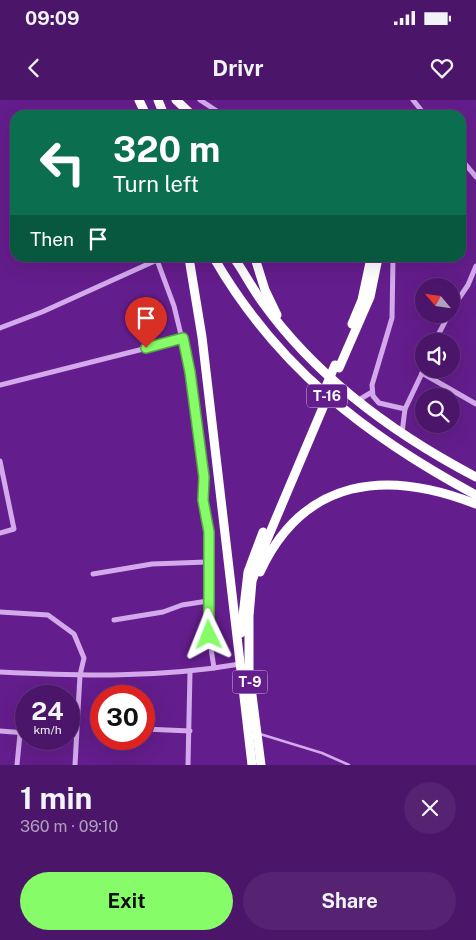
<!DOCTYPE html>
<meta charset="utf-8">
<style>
body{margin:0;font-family:"Public Sans",sans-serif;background:#552371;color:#f1f3f6;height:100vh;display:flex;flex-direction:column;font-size:19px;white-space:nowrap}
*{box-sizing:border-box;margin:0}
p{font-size:16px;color:#b29fc0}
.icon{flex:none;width:28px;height:28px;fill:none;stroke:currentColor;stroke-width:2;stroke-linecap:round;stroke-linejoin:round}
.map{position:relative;height:665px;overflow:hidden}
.details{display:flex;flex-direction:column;background:#4b1669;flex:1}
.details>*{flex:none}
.hud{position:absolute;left:10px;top:10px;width:456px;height:152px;border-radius:15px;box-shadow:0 5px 20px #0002,0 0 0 1px #62357d;background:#0b6e4f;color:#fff;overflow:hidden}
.needle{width:32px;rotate:299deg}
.buttons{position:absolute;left:415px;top:178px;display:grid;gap:10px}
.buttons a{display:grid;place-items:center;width:45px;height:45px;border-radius:50%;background:#4b1669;box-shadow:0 5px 20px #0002,0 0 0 1px #62357d;font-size:25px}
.speed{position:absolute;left:15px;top:585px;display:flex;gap:10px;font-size:25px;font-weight:700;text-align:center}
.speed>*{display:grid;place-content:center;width:65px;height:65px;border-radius:50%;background:#4b1669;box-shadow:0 5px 20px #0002,0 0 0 1px #62357d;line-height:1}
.speed small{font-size:12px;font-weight:400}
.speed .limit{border:8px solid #d22;background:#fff;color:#111}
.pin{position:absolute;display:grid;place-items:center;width:42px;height:42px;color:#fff;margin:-51px -21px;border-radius:50% 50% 50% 0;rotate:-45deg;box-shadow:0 0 5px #0007}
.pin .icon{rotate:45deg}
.me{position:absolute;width:55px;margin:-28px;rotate:358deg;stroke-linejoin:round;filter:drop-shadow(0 0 4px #0008)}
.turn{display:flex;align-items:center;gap:18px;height:105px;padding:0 20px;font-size:22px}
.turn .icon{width:65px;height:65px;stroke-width:2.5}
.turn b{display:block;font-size:35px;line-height:42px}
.then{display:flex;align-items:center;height:48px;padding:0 20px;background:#0003;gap:10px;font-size:19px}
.round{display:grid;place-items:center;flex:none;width:52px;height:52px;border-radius:26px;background:#552371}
.summary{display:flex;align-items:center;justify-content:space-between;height:85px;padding:0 20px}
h1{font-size:30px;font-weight:700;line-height:38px}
.action{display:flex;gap:10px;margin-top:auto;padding:10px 20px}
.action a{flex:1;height:58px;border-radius:30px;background:#86fc68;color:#111;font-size:20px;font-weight:700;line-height:58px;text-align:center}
.action a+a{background:#552371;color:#f1f3f6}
.status{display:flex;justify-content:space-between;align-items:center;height:35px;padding:0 25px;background:#4b1669;direction:ltr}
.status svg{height:14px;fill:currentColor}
header{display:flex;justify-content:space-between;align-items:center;height:65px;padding:0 20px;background:#4b1669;font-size:22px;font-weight:700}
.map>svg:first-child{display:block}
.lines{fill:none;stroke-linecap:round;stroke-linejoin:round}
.lane{stroke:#d3a9ec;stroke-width:2.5}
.street{stroke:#d3a9ec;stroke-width:5}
.highway{stroke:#fff;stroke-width:9}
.highway-bridge{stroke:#fff;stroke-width:9}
.route-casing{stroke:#57a444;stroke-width:12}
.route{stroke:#86fc68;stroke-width:9}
.labels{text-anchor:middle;stroke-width:5;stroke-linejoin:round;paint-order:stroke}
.shield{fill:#641d8c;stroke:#d0bbdc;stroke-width:1}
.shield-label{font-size:14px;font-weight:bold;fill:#fff}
</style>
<div class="status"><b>09:09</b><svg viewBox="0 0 49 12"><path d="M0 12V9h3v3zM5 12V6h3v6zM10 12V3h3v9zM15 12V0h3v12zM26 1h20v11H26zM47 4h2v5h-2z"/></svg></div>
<header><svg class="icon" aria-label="back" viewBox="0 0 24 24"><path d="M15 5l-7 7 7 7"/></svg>Drivr<svg class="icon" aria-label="heart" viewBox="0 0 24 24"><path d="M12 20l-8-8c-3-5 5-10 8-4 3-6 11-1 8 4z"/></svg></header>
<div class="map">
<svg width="476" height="665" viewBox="0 0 476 665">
<rect width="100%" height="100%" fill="#641d8c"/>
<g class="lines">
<!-- lane -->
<polyline class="lane" points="260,634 322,653 349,665"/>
<!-- street -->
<g class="street">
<polyline points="200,0 223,15"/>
<polyline points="413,0 425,15"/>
<polyline points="461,59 476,77"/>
<polyline points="393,158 392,218 372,285 373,296 379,303 405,309"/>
<polyline points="451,210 468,185 476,166"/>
<polyline points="0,228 42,212 157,160 174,206 190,272 204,377 203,400 209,433 209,535 214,568"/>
<polyline points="435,241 449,214"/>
<polyline points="422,273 476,304"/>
<polyline points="0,285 183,239"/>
<polyline points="357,301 372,292"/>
<polyline points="402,333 405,309 424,269"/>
<polyline points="0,361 14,429 0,433"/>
<polyline points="93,474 152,464 207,462"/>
<polyline points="0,512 48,515 74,534 84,558 80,575 75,665"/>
<polyline points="114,520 163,512 182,505 208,501"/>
<path d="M0 572C81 576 160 578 240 564"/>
<polyline points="144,629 190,631"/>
<polyline points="0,631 26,633"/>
<polyline points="17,665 20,634"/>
<polyline points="188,665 190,572"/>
</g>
<!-- highway -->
<g class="highway">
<polyline points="139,0 146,15"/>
<polyline points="158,0 164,15"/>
<polyline points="176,0 192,15"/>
<polyline points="189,158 202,237 252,665"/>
<path d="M214 158C277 267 366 336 476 395"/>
<path d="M234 158C244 172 252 188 263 203 317 278 394 334 476 377"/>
<polyline points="255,158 265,190 277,215"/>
<polyline points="352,224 362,200 371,158"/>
<polyline points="339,268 370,197 378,158"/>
<path d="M260 472C304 377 387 369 476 404"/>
<polyline points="241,533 248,472 263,432"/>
<polyline points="261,665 249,572 249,516 252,481 266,442 324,305"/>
</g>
<!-- highway-bridge -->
<polyline class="highway-bridge" points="320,301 335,265"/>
</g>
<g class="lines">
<defs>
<polyline id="route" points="146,248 183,238 190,272 204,377 203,400 209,432 209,535"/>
</defs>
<!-- route casing -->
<use href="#route" class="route-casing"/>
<!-- route -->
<use href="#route" class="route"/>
</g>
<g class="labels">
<!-- shield labels -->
<g class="shield">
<rect x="307" y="284.5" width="40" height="23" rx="4"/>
<rect x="232.5" y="570.5" width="35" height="23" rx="4"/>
</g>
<g class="shield-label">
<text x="327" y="301">T-16</text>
<text x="250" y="587">T-9</text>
</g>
</g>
</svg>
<div class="buttons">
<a><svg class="needle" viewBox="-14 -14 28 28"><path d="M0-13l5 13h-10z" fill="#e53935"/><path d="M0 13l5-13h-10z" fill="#b29fc0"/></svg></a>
<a><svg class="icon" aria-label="sound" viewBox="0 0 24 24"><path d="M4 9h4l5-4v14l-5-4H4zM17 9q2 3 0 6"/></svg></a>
<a><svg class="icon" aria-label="search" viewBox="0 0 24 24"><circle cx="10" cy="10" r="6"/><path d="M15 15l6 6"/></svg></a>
</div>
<div class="speed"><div>24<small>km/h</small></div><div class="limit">30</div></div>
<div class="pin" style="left:146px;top:248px;background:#d93025"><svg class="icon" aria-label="arrive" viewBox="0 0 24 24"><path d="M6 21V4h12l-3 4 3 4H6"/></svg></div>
<svg class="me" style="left:209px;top:535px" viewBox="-20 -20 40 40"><path d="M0-17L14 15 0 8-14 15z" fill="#86fc68" stroke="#fff" stroke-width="4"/></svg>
<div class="hud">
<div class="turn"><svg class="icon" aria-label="left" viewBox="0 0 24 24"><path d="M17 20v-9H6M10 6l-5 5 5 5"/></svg><div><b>320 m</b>Turn left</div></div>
<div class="then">Then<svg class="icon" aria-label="arrive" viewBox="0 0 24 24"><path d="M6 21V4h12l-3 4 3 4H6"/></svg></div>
</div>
</div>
<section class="details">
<div class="summary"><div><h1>1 min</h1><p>360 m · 09:10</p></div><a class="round"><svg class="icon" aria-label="close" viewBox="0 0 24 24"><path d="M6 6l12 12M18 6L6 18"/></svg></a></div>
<div class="action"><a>Exit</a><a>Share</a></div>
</section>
